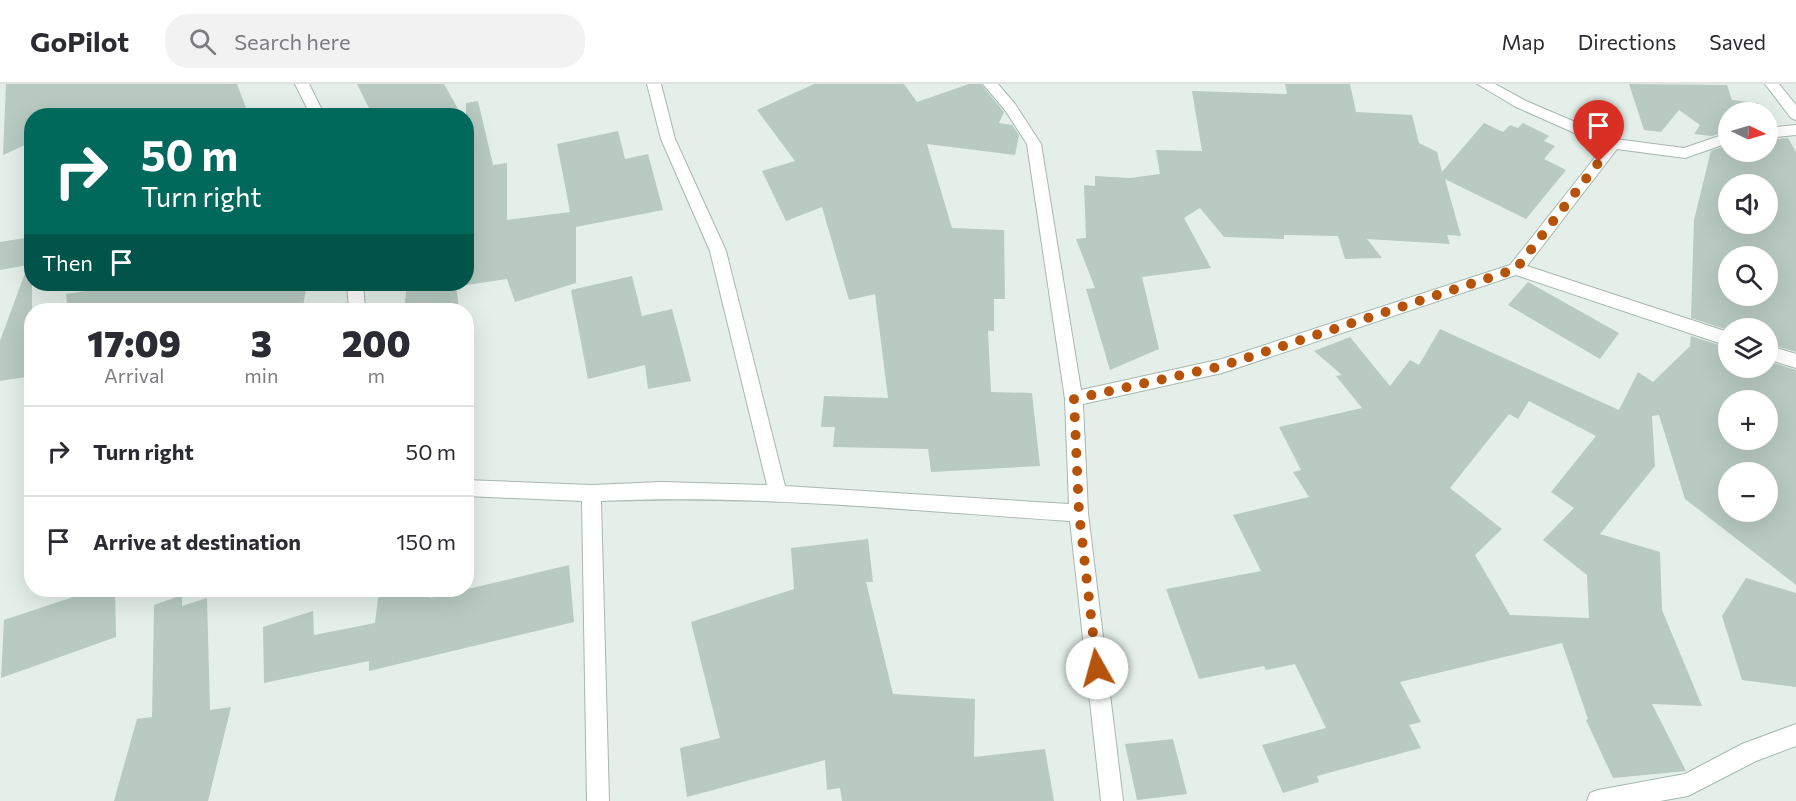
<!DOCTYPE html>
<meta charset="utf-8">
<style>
body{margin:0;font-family:Commissioner,sans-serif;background:#f2f2f3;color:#2b2b33;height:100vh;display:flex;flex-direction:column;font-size:22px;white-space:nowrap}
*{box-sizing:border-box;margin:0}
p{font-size:20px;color:#7c7c81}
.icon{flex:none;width:33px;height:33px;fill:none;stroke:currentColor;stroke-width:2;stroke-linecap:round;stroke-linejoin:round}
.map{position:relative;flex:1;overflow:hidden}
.details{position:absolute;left:24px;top:219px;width:450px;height:294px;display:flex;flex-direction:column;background:#fff;border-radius:24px;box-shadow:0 6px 24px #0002}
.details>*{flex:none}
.hud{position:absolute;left:24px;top:24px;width:450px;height:183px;border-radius:24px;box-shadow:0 6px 24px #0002;background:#00695c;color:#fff;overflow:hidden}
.needle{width:39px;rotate:95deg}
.controls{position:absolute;left:1718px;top:18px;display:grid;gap:12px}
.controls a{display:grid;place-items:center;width:60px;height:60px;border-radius:50%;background:#fff;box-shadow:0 6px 24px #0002;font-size:30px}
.pin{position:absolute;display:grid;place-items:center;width:51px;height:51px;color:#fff;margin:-62px -26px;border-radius:50% 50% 50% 0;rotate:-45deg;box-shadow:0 0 6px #0007}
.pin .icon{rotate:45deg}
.me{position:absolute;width:66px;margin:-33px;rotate:353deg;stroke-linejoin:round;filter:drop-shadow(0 0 4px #0008)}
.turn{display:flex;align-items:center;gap:21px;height:126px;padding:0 18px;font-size:27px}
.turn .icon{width:78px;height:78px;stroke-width:2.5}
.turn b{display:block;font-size:42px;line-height:51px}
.then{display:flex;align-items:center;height:57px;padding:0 18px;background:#0003;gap:12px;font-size:22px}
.eta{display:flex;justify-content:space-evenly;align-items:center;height:102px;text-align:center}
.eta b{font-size:36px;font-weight:800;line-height:42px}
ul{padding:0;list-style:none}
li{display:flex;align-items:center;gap:18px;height:90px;padding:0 18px;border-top:2px solid #e1e1e2}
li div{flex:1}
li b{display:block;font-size:22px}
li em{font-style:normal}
header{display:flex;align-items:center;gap:36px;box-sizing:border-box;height:84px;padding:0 30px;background:#fff;border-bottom:2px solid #e1e1e2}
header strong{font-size:28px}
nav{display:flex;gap:33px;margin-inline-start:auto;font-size:21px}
.search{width:420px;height:54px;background:#f2f2f3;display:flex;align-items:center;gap:15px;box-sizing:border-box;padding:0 21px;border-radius:24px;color:#7c7c81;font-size:22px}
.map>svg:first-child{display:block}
.building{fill:#b8cac2;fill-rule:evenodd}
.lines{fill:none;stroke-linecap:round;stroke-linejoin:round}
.minor-casing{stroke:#a6b8b0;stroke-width:2}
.tertiary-casing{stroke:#a6b8b0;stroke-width:2}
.minor{fill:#fff;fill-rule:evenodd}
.tertiary{fill:#fff;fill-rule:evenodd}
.route{stroke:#b45309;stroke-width:10;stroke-dasharray:0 18}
</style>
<header>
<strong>GoPilot</strong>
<div class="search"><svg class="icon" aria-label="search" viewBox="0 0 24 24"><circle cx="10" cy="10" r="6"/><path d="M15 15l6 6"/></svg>Search here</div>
<nav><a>Map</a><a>Directions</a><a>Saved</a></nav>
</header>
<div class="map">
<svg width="1796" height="717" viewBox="0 0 1796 717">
<rect width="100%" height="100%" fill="#e4efe9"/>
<!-- building -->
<g class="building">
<polygon points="6,0 237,0 249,32 32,32 32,58 3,71"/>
<polygon points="357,0 444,0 462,32 373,32"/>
<polygon points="814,0 904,0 917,18 969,0 981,0 1004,28 999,39 1012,41 1019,51 1015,71 927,60 952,144 1004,146 1005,215 994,215 994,247 988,247 991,308 1032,309 1040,382 931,388 928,365 833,363 835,343 821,343 824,312 888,314 875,210 849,216 822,123 786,137 762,87 795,77 757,26"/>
<polygon points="1285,0 1350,0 1356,28 1412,31 1419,59 1437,68 1442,88 1484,39 1503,48 1510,41 1518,44 1523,39 1549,52 1544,57 1555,62 1544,75 1566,86 1526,135 1445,95 1461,152 1447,151 1450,160 1367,155 1382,174 1345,175 1338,152 1284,151 1284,155 1224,153 1200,124 1184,134 1211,184 1142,193 1159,265 1110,286 1086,205 1095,204 1076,155 1086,154 1084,101 1095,102 1095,92 1130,94 1160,90 1156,66 1202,67 1192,7 1287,10"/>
<polygon points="1629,0 1727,1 1732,16 1758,19 1762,28 1728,28 1728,47 1712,52 1694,50 1700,41 1679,26 1661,48 1644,46"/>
<polygon points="478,17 493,81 507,79 507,136 570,128 557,60 618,47 625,75 648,70 663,126 576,143 576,199 515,218 507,195 466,201 466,19"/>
<path d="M1788 54 1796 68V268L1767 259V244L1728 246 1691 234 1694 136 1711 67 1728 61V68H1767V56ZM1728 100H1767V140H1728ZM1728 172H1767V212H1728Z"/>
<polygon points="32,153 32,180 29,180 32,181 32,292 0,297 0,257 28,181 0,186 0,158"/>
<polygon points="632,192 642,232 672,225 691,297 648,305 645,281 588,295 571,206"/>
<polygon points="1528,198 1619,249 1600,275 1508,221"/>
<polygon points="134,200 307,200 302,226 68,226 66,210"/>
<polygon points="407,200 456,200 459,226 404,226"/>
<path d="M1440 245 1619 326 1638 288 1653 298 1690 262 1691 252 1728 264V284H1767V277L1796 286V501L1685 415 1659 331 1652 332 1655 382 1600 450 1660 468 1662 526 1702 622 1652 620 1686 687 1613 694 1586 636 1588 635 1562 559 1400 598 1421 638 1409 641 1421 664 1317 692 1319 698 1283 709 1262 661 1326 644 1295 580 1266 586 1264 582 1199 595 1166 505 1261 487 1233 431 1309 413 1293 388 1301 386 1279 343 1362 324 1336 292 1342 291 1314 267 1350 253 1390 302 1410 276 1419 281ZM1728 316H1767V356H1728ZM1529 317 1596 352 1551 408 1574 424 1543 456 1587 491 1589 534 1510 531 1475 471 1502 445 1450 404 1509 330 1518 335ZM1728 388H1767V428H1728Z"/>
<polygon points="868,455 873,498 866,498 893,610 975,615 974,673 1045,665 1054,717 842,717 840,704 827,706 825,676 687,713 680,664 720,654 691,538 794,505 791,464"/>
<polygon points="569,481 574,538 369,587 369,577 264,599 263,543 313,527 314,551 375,539 379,506 430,506 430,514"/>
<polygon points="1746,494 1796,509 1796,603 1742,596 1722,532"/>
<polygon points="94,506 115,506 116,553 1,594 4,536"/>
<polygon points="182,511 182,522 207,514 210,626 231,623 208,717 114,717 137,635 152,633 154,521"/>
<polygon points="1173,655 1187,710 1137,716 1125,660"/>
</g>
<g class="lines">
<defs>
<g id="minor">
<polygon points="295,0 309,0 325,32 311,32"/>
<path d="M647 0H661L675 55 726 167 785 402 1069 420 1065 315 1027 60 1005 26 983 0H998L1015 20 1041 60 1081 306 1222 275 1510 181 1604 62 1516 23 1477 0H1495L1526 17 1615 55 1684 64 1728 49V59L1685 74 1617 65 1527 182 1728 248V262L1516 191 1222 289 1083 320 1088 429 1123 717H1101L1070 437C914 427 757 410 601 417L609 717H587L582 417 466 412V396L591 401 662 398 767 401 710 167 661 55Z"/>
<polygon points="1796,41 1796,51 1767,54 1767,44"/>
<polygon points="347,200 363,200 365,226 349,226"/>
<polygon points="1767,261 1796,270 1796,284 1767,275"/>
<polygon points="1796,640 1796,662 1756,677 1688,712 1660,717 1587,717 1590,709 1598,706 1685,690 1742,660"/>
</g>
<polygon id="tertiary" points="1765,0 1779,0 1796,21 1796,36 1791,34"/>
</defs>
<!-- minor casing -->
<use href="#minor" class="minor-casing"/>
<!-- tertiary casing -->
<use href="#tertiary" class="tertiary-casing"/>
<!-- minor -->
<use href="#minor" class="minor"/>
<!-- tertiary -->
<use href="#tertiary" class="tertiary"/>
</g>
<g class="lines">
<!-- route -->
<polyline class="route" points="1097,584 1079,429 1074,315 1222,282 1516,185 1599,78"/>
</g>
</svg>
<div class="controls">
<a><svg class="needle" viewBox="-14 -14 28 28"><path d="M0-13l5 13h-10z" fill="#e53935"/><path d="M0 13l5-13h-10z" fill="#7c7c81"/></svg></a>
<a><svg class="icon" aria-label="sound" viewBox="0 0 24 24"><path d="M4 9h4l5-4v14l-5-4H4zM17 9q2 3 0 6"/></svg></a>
<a><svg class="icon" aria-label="search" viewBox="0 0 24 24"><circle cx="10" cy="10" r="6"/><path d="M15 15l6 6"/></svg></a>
<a><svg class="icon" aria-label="layers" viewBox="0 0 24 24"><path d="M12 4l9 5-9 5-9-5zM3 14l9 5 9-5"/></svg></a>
<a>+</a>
<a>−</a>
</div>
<div class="pin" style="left:1599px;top:78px;background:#d93025"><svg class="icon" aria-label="arrive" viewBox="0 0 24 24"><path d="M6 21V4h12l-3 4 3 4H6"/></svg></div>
<svg class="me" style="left:1097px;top:584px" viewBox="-20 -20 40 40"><circle r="19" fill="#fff"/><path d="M0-13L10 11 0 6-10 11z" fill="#b45309"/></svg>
<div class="hud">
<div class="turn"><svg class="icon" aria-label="right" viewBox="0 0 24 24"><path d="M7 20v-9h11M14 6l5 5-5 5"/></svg><div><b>50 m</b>Turn right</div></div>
<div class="then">Then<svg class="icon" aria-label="arrive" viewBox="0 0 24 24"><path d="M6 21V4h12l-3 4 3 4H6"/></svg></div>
</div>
<section class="details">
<div class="eta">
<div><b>17:09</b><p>Arrival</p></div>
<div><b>3</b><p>min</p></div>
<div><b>200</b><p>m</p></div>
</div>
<ul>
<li><svg class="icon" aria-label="right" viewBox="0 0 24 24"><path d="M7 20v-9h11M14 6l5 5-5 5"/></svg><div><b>Turn right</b></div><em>50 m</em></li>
<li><svg class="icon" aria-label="arrive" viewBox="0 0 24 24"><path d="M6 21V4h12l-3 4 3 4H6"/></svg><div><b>Arrive at destination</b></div><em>150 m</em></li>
</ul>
</section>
</div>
